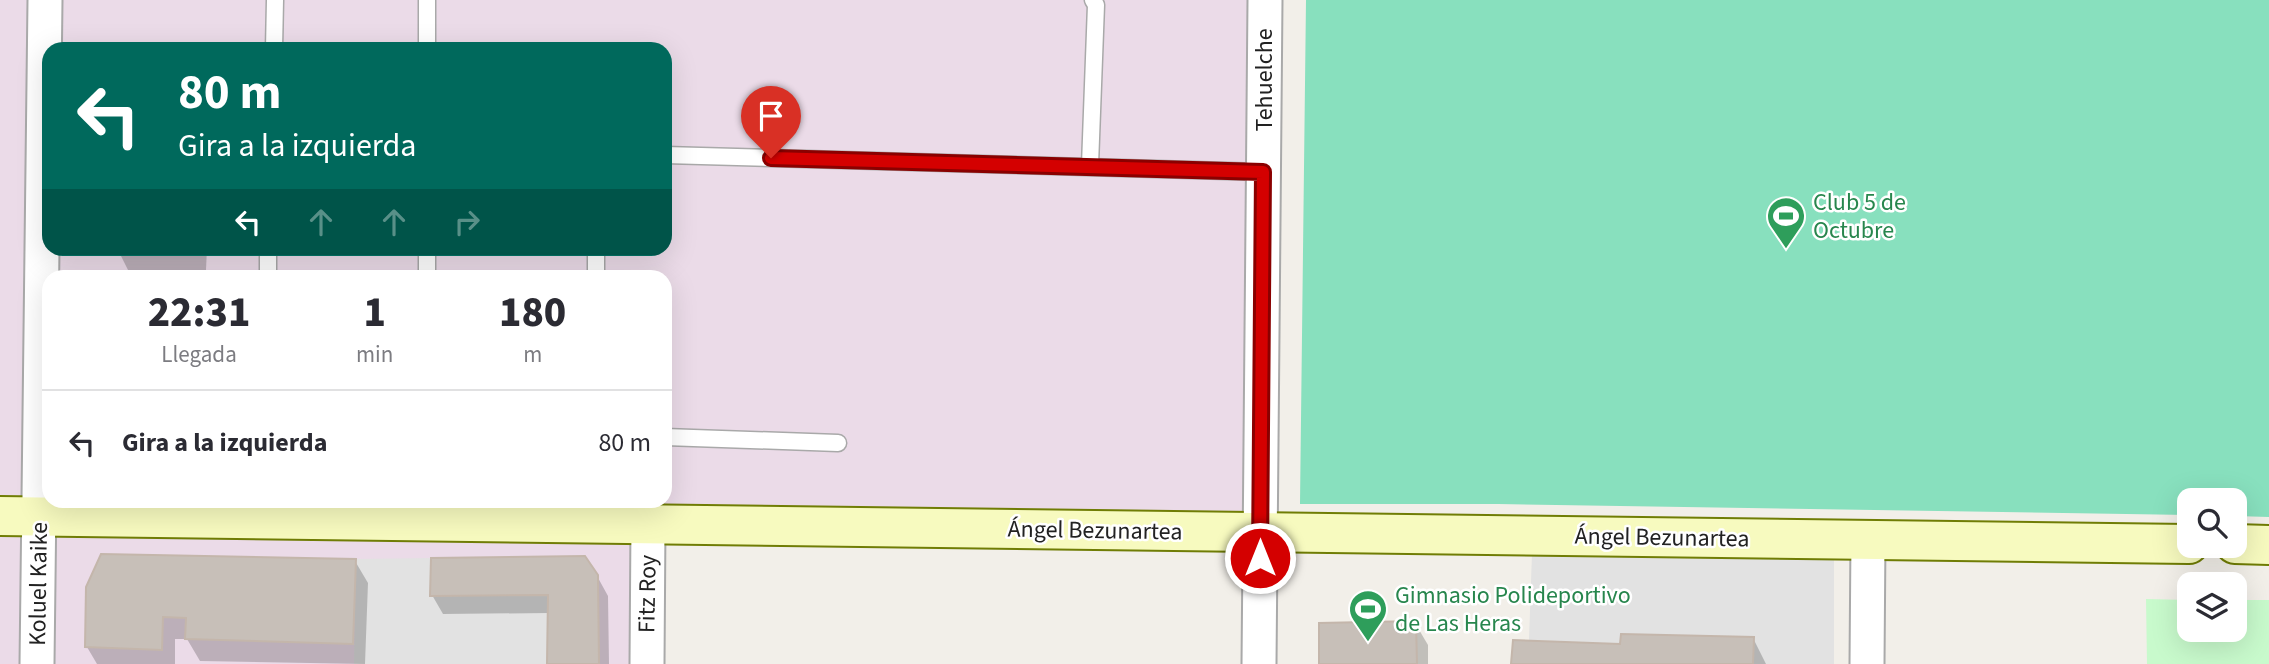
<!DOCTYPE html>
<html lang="es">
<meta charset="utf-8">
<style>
body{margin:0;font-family:"Source Sans 3",sans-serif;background:#f7f7f7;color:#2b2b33;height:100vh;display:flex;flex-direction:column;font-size:26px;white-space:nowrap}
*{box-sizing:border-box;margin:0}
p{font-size:23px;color:#7c7c81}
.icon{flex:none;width:38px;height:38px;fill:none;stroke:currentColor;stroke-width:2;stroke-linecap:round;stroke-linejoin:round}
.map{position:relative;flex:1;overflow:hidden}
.sheet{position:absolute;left:42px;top:270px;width:630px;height:238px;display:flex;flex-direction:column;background:#fff;border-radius:21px;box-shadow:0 7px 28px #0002}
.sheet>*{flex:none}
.top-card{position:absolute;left:42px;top:42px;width:630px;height:214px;border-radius:21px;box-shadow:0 7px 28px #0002;background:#00695c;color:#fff;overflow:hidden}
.tools{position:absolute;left:2177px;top:488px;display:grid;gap:14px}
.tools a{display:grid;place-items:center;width:70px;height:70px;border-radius:14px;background:#fff;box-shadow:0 7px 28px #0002;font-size:35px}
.pin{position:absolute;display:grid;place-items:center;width:60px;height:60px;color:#fff;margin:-72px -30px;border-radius:50% 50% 50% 0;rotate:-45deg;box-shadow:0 0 7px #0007}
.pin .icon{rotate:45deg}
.me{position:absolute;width:77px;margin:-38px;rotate:0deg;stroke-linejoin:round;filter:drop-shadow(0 0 5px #0008)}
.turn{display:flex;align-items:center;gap:24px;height:147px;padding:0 21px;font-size:32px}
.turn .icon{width:91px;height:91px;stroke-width:2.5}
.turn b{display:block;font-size:49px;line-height:60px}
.lanes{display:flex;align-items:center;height:66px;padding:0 21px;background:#0003;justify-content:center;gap:35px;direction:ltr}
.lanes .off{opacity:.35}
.eta{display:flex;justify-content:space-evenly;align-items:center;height:119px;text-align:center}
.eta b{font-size:42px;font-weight:800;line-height:49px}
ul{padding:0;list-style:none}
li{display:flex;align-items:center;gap:21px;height:105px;padding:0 21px;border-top:2px solid #e1e1e2}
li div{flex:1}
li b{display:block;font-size:26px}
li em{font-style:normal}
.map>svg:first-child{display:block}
.industrial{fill:#ebdbe8;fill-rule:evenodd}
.park{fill:#c8facc}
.pitch{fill:#88e0be}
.parking{fill:#e2e2e2}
.shadow{fill:#0003}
.building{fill:#c7bfb8;stroke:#c4b6ab;stroke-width:2}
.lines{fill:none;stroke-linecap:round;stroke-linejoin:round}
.lane-casing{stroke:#a9a9a9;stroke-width:19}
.street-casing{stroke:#a9a9a9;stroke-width:37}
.secondary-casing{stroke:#707d05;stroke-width:42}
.lane{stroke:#fff;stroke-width:16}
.street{stroke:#fff;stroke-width:33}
.secondary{stroke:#f7fabf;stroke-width:38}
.route-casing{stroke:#8a0000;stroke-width:18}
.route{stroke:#d40000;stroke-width:12}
.labels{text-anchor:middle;stroke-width:5;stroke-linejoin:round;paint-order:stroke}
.street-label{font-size:24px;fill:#222;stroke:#fff}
.leisure-label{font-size:24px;fill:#27864d;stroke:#fff;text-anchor:start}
</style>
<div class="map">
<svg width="2269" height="664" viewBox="0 0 2269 664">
<rect width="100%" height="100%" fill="#f2efe9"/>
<!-- industrial -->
<path class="industrial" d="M0 0H1265L1260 532 649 524 647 664H0ZM49 49H665V248H49ZM49 276H665V500H49Z"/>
<!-- park -->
<polygon class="park" points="2146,599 2189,600 2189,630 2235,630 2235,600 2269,600 2269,664 2147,664"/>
<!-- pitch -->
<polygon class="pitch" points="1306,0 2269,0 2269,517 2235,516 2235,500 2189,500 2189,515 1498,504 1300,504"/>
<!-- parking -->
<g class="parking">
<polygon points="1532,553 1834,558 1834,664 1754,664 1753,637 1621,634 1620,644 1529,640"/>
<polygon points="431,558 431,596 548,595 547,664 354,664 356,559"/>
</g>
<!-- shadow -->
<g class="shadow">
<polygon points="117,248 207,248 206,270 128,270"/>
<polygon points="355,561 368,583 365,664 200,661 187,639 175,639 175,664 97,664 87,647 88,588"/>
<polygon points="597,576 608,596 609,664 549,664 549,613 443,614 432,595"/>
<polygon points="1415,623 1428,645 1428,664 1321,664"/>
<polygon points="1753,638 1766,664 1513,664 1621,646"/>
</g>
<!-- building -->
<g class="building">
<rect x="115" y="248" width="82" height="4"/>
<polygon points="101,554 356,559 353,644 185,639 186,618 163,617 162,650 85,647 86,587"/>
<polygon points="585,556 598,575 599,664 547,664 548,595 430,596 431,558"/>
<polygon points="1416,621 1417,664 1319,664 1319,623"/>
<polygon points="1621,634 1754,637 1753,664 1511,664 1513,640 1620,644"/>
</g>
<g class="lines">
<defs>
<g id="lane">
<polyline points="427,0 427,49"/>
<polyline points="274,49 275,0"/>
<polyline points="665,155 1263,172"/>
<polyline points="1090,165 1096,5 1093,0"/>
<polyline points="268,276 268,248"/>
<polyline points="427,276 427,248"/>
<polyline points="596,276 596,248"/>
<polyline points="665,437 838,443"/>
</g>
<g id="street">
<polyline points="37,664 45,0"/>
<polyline points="647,664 648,524"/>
<polyline points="1259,664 1265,0"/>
<polyline points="1867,664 1868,539"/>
</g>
<g id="secondary">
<polyline points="0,516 2189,544"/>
<polyline points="2235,544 2269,545"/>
</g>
</defs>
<!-- lane casing -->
<use href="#lane" class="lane-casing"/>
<!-- street casing -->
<use href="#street" class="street-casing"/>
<!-- secondary casing -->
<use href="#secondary" class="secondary-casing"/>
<!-- lane -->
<use href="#lane" class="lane"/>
<!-- street -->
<use href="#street" class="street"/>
<!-- secondary -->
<use href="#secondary" class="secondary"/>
</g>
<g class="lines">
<defs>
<polyline id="route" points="771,158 1263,172 1260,558"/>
</defs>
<!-- route casing -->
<use href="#route" class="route-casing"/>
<!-- route -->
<use href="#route" class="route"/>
</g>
<!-- icons -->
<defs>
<symbol id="stadium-pin" viewBox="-11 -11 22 30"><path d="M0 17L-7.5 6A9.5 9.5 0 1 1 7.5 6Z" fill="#2e9e5b" stroke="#fff"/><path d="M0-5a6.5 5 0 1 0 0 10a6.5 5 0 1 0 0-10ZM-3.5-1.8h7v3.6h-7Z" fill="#fff"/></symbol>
</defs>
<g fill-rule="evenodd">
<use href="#stadium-pin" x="1764" y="194" width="44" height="60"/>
<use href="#stadium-pin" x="1346" y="587" width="44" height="60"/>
</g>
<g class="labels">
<!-- street labels -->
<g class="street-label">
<text transform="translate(1264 80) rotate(-90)" y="8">Tehuelche</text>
<text transform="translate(1095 530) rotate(1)" y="8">Ángel Bezunartea</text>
<text transform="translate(1662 537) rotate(1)" y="8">Ángel Bezunartea</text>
<text transform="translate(38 584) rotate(-89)" y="8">Koluel Kaike</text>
<text transform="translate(647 594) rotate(-89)" y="8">Fitz Roy</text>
</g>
<!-- leisure labels -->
<g class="leisure-label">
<text x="1813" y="210">Club 5 de<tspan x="1813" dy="28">Octubre</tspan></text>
<text x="1395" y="603">Gimnasio Polideportivo<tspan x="1395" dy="28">de Las Heras</tspan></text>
</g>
</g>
</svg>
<div class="tools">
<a><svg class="icon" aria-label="search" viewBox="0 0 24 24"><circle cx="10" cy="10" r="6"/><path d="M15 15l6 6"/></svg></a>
<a><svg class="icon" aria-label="layers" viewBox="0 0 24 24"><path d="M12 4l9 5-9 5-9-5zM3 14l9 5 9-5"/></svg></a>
</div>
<div class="pin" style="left:771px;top:158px;background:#d93025"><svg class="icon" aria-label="arrive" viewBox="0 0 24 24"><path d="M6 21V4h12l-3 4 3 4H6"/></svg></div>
<svg class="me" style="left:1260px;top:558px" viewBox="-20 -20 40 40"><circle r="17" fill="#d40000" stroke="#fff" stroke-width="3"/><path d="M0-11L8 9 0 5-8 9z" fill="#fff"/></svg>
<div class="top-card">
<div class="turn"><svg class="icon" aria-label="left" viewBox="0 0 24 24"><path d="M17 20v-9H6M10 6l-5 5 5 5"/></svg><div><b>80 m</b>Gira a la izquierda</div></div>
<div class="lanes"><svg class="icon" aria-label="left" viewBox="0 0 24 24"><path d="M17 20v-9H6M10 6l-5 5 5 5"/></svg><svg class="icon off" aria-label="ahead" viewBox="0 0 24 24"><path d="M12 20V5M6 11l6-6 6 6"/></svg><svg class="icon off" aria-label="ahead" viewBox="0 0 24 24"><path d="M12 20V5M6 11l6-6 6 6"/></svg><svg class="icon off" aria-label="right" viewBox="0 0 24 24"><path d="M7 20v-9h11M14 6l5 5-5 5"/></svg></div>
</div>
<section class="sheet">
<div class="eta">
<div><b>22:31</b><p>Llegada</p></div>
<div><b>1</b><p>min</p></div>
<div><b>180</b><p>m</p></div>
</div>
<ul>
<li><svg class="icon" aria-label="left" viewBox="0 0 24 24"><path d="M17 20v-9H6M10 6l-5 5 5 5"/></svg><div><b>Gira a la izquierda</b></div><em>80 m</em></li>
</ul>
</section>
</div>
